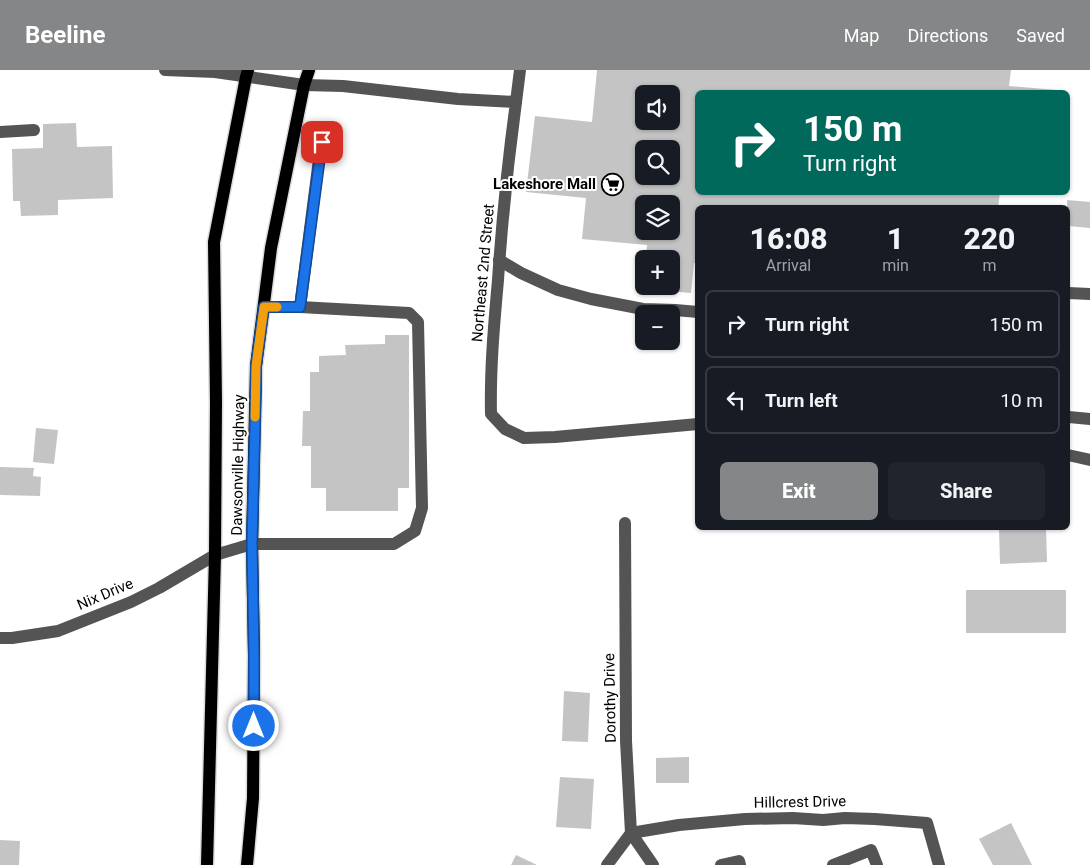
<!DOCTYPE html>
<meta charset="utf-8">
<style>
body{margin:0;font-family:Roboto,sans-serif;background:#20242c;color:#f1f3f6;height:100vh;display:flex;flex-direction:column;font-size:19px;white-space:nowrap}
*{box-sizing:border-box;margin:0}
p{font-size:16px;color:#9ea1a6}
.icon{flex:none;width:28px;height:28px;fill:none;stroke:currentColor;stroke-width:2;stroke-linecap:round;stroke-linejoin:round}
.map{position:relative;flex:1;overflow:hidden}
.details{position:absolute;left:695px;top:135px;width:375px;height:325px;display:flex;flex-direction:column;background:#171b24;border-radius:8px;box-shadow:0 1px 4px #0004}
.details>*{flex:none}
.hud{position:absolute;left:695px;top:20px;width:375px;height:105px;border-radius:8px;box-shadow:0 1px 4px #0004;background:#00695c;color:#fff;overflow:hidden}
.fabs{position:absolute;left:635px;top:15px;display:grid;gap:10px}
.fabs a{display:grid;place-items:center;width:45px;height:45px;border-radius:8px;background:#171b24;box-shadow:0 1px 4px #0004;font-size:25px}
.pin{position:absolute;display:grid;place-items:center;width:42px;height:42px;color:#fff;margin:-21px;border-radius:10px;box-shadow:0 2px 8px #0006}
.me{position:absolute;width:55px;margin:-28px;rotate:0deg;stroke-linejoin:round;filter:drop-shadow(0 0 4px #0008)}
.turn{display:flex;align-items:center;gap:18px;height:105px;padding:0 25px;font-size:22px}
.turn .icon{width:65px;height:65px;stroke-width:2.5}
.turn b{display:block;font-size:35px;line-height:42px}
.eta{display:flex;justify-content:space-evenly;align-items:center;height:85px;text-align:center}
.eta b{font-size:30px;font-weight:800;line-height:35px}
.cta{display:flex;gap:10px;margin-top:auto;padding:10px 25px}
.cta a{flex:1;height:58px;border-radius:8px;background:#858687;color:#fff;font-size:20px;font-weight:800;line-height:58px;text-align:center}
.cta a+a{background:#20242c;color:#f1f3f6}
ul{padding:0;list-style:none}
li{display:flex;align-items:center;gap:15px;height:68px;margin:0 10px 8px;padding:0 15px;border:2px solid #363941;border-radius:8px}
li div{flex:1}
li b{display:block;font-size:19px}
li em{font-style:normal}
header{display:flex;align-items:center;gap:30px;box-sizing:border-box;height:70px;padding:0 25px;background:#858687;color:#fff}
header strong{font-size:24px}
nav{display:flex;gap:28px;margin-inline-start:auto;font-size:18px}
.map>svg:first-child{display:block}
.building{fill:#c4c4c4;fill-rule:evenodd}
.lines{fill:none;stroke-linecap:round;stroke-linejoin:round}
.major-casing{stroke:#dbdbdb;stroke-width:15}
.minor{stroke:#545454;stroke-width:12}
.major{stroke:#000;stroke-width:12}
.route-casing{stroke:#114b97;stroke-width:12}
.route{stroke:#1a73e8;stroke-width:9}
.slow{stroke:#f59e0b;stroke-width:9}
.labels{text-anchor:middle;stroke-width:4;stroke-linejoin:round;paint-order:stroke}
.poi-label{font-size:15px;font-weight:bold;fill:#000;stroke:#fff;text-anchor:end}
.street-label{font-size:15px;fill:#000;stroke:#fff}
</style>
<header>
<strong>Beeline</strong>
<nav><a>Map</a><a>Directions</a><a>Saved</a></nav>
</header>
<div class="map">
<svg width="1090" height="795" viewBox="0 0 1090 795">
<rect width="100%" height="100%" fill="#fff"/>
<!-- building -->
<g class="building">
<path d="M597 0H1011L1009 16 1056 20 1055 22H698V122H1000L998 138H698V193H694L691 223 644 219V216H671V189H646L647 175 582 169 586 128 526 122 535 46 592 52ZM644 24H671V51H644ZM644 79H671V106H644ZM644 134H671V161H644Z"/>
<polygon points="76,53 77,77 112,76 113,128 58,130 58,145 21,146 20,131 13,131 12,79 43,78 43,54"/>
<polygon points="1067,130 1090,132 1090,158 1068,156"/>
<polygon points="385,265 409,265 409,418 398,418 398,441 326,441 326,418 311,418 311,376 302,376 303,341 310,341 310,302 319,302 319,286 346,285 345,275 385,274"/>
<polygon points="36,358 58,360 54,394 33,392"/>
<polygon points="0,397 34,398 33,406 41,407 40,426 0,425"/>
<polygon points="999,458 1046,458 1047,492 1000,494"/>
<rect x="966" y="520" width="100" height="43"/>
<polygon points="564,621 590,623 588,672 562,671"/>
<polygon points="689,687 689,713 656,713 656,688"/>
<polygon points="560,707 594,709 591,759 556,757"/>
<polygon points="1011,753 1032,795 993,795 979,769"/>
<polygon points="0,770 20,771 19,795 0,795"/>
<polygon points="516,785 537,795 511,795"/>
</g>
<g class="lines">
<defs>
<g id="major">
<polyline points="207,795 215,485 216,332 214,172 246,7 248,0"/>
<polyline points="247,795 253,728 254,585 252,474 256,296 271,178 304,15 309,0"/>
</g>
</defs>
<!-- major casing -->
<use href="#major" class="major-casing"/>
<!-- minor -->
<g class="minor">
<path d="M165 0 215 2 304 15 343 16 458 29 516 32C508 91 502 151 498 210 494 255 490 299 491 344L505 359 524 368 555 367 698 354"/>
<polyline points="516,32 520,0"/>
<polyline points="0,62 34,60"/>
<polyline points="499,190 521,203 558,220 591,229 643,239 675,240 698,242"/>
<polyline points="1068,223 1090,224"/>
<polyline points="264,237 300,237 323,58"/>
<polyline points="1069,347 1090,349"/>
<polyline points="1068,385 1090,390"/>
<polyline points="0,568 12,568 58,561 131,532 159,518 215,485 252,474 394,474 415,461 422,438 418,252 409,243 300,237"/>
<polyline points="607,795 631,763 626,671 625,453"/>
<polyline points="653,795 631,763 679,755 745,749 793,748 823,750 845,748 875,749 927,753 939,795"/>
<polyline points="721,795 739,791 740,795"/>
<polyline points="833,795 871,780 877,795"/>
</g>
<!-- major -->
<use href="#major" class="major"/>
</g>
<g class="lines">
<defs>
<polyline id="route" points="254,656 254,585 252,474 256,316 256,296 264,237 300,237 322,72"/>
</defs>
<!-- route casing -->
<use href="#route" class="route-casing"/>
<!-- route -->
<use href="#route" class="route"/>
<!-- slow -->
<polyline class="slow" points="255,347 256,296 264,237 277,237"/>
</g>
<!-- icons -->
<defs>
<symbol id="supermarket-ring" viewBox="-11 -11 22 22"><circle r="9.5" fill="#fff" stroke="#000" stroke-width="1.5"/><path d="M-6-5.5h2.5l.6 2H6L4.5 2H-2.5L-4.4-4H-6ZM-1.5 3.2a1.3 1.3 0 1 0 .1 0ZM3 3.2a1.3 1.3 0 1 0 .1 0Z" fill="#000"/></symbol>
</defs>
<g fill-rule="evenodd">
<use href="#supermarket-ring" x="600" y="102" width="25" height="25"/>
</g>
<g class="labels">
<!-- poi labels -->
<g class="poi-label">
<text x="596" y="119">Lakeshore Mall</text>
</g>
<!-- street labels -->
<g class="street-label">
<text transform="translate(483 203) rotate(-85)" y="5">Northeast 2nd Street</text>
<text transform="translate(238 395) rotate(-89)" y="5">Dawsonville Highway</text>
<text transform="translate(105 524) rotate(-23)" y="5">Nix Drive</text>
<text transform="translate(610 628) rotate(-91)" y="5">Dorothy Drive</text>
<text transform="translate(800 732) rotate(-1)" y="5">Hillcrest Drive</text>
</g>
</g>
</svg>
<div class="fabs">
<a><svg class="icon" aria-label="sound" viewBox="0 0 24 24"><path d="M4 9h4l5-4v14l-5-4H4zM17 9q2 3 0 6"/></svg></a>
<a><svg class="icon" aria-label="search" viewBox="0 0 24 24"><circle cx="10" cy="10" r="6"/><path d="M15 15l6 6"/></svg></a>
<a><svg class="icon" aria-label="layers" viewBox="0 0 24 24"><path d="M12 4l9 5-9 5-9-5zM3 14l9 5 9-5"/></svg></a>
<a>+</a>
<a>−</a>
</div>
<div class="pin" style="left:322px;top:72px;background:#d93025"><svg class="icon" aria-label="arrive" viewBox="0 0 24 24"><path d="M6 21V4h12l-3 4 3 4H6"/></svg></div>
<svg class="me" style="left:254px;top:656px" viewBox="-20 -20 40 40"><circle r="17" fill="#1a73e8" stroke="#fff" stroke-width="3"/><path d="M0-11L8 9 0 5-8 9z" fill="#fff"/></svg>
<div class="hud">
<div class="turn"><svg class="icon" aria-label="right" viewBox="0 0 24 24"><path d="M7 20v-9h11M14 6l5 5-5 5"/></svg><div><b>150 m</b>Turn right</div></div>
</div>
<section class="details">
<div class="eta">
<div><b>16:08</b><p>Arrival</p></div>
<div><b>1</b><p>min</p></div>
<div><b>220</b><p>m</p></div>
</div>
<ul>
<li><svg class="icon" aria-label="right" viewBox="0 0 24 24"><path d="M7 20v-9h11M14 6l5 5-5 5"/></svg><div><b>Turn right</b></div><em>150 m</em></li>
<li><svg class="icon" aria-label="left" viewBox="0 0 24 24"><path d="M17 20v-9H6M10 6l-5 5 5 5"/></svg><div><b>Turn left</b></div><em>10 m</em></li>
</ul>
<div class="cta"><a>Exit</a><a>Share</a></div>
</section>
</div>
